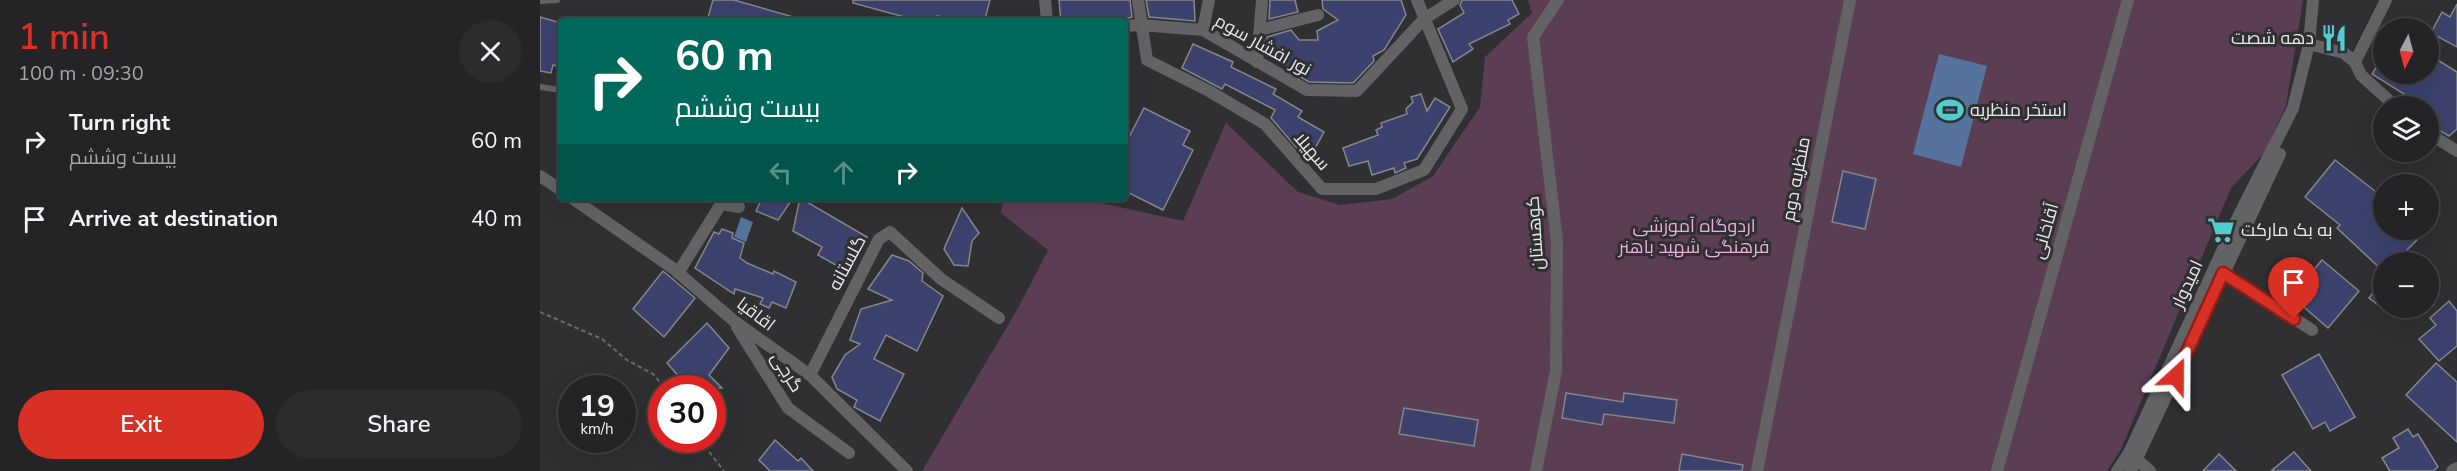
<!DOCTYPE html>
<meta charset="utf-8">
<style>
body{margin:0;font-family:"Nunito Sans",Cairo,sans-serif;background:#2c2b2e;color:#f1f3f6;height:100vh;display:flex;flex-direction:column;font-size:22px;white-space:nowrap}
*{box-sizing:border-box;margin:0}
p{font-size:20px;color:#a3a4a7}
.icon{flex:none;width:33px;height:33px;fill:none;stroke:currentColor;stroke-width:2;stroke-linecap:round;stroke-linejoin:round}
.map{position:relative;flex:1;overflow:hidden}
.side{display:flex;flex-direction:column;background:#242326;width:540px}
.side>*{flex:none}
.guide{position:absolute;left:18px;top:18px;width:570px;height:183px;border-radius:6px;box-shadow:0 6px 24px #0002,0 0 0 2px #414043;background:#00695c;color:#fff;overflow:hidden}
.needle{width:39px;rotate:186deg}
.controls{position:absolute;left:1833px;top:18px;display:grid;gap:12px}
.controls a{display:grid;place-items:center;width:66px;height:66px;border-radius:50%;background:#242326;box-shadow:0 6px 24px #0002,0 0 0 2px #414043;font-size:30px}
.speed{position:absolute;left:18px;top:375px;display:flex;gap:12px;font-size:30px;font-weight:700;text-align:center}
.speed>*{display:grid;place-content:center;width:78px;height:78px;border-radius:50%;background:#242326;box-shadow:0 6px 24px #0002,0 0 0 2px #414043;line-height:1}
.speed small{font-size:15px;font-weight:400}
.speed .limit{border:9px solid #d22;background:#fff;color:#111}
.pin{position:absolute;display:grid;place-items:center;width:51px;height:51px;color:#fff;margin:-62px -26px;border-radius:50% 50% 50% 0;rotate:-45deg;box-shadow:0 0 6px #0007}
.pin .icon{rotate:45deg}
.me{position:absolute;width:66px;margin:-33px;rotate:24deg;stroke-linejoin:round;filter:drop-shadow(0 0 4px #0008)}
.turn{display:flex;align-items:center;gap:21px;height:126px;padding:0 18px;font-size:27px}
.turn .icon{width:78px;height:78px;stroke-width:2.5}
.turn b{display:block;font-size:42px;line-height:51px}
.lanes{display:flex;align-items:center;height:57px;padding:0 18px;background:#0003;justify-content:center;gap:30px;direction:ltr}
.lanes .off{opacity:.35}
.round{display:grid;place-items:center;flex:none;width:63px;height:63px;border-radius:32px;background:#2c2b2e}
.overview{display:flex;align-items:center;justify-content:space-between;height:102px;padding:0 18px}
h1{font-size:36px;font-weight:600;line-height:45px;color:#d93025}
.button{display:flex;gap:12px;margin-top:auto;padding:12px 18px}
.button a{flex:1;height:69px;border-radius:36px;background:#d93025;color:#fff;font-size:24px;font-weight:600;line-height:69px;text-align:center}
.button a+a{background:#2c2b2e;color:#f1f3f6}
ul{padding:0;list-style:none}
li{display:flex;align-items:center;gap:18px;height:78px;padding:0 18px}
li div{flex:1}
li b{display:block;font-size:22px}
li em{font-style:normal}
main{display:flex;flex:1;min-height:0}
.map>svg:first-child{display:block}
.green{fill:#5c3e54}
.water{fill:#55739c}
.building{fill:#3c426d;stroke:#86878a;stroke-width:1.5}
.lines{fill:none;stroke-linecap:round;stroke-linejoin:round}
.path{stroke:#6a696c;stroke-width:2;stroke-dasharray:4.5 3;stroke-linecap:butt}
.lane{stroke:#636265;stroke-width:6}
.street{stroke:#636265;stroke-width:12}
.route-casing{stroke:#8d1f18;stroke-width:15}
.route{stroke:#d93025;stroke-width:10}
.labels{text-anchor:middle;stroke-width:6;stroke-linejoin:round;paint-order:stroke}
.poi-label{font-size:18px;fill:#e8e8ea;stroke:#302f32;text-anchor:start}
.street-label{font-size:18px;fill:#e8e8ea;stroke:#302f32}
.park-label{font-size:18px;fill:#efabde;stroke:#302f32}
</style>
<main>
<section class="side">
<div class="overview"><div><h1>1 min</h1><p>100 m · 09:30</p></div><a class="round"><svg class="icon" aria-label="close" viewBox="0 0 24 24"><path d="M6 6l12 12M18 6L6 18"/></svg></a></div>
<ul>
<li><svg class="icon" aria-label="right" viewBox="0 0 24 24"><path d="M7 20v-9h11M14 6l5 5-5 5"/></svg><div><b>Turn right</b><p>بیست وششم</p></div><em>60 m</em></li>
<li><svg class="icon" aria-label="arrive" viewBox="0 0 24 24"><path d="M6 21V4h12l-3 4 3 4H6"/></svg><div><b>Arrive at destination</b></div><em>40 m</em></li>
</ul>
<div class="button"><a>Exit</a><a>Share</a></div>
</section>
<div class="map">
<svg width="1917" height="471" viewBox="0 0 1917 471">
<rect width="100%" height="100%" fill="#302f32"/>
<!-- green -->
<polygon class="green" points="988,0 1763,0 1746,105 1725,152 1691,188 1581,449 1567,471 382,471 478,308 508,250 461,213 464,198 539,198 643,221 686,123 758,192 800,205 852,199 893,176 940,107 945,57 992,13"/>
<!-- water -->
<g class="water">
<polygon points="1399,54 1447,66 1421,167 1373,154"/>
<polygon points="201,217 213,222 206,242 194,237"/>
</g>
<!-- building -->
<g class="building">
<polygon points="173,0 194,0 257,18 257,21 167,21"/>
<polygon points="313,0 450,0 445,19 436,18 435,21 418,21 397,16 395,21 379,21 313,3"/>
<polygon points="519,0 590,0 592,17 579,21 521,21"/>
<polygon points="606,0 654,0 655,21 609,17"/>
<polygon points="730,0 755,0 758,12 729,19"/>
<polygon points="782,0 861,0 866,15 844,50 833,56 834,61 813,83 769,82 754,73 727,46 727,37 751,30 759,40 778,40 777,31 798,20 783,9"/>
<polygon points="922,0 972,0 979,14 968,20 970,24 929,44 933,49 913,62 898,29 924,13 920,5"/>
<polygon points="1917,4 1917,47 1891,33 1902,12 1910,17"/>
<polygon points="0,17 21,23 21,67 13,65 11,73 0,71"/>
<polygon points="653,44 693,62 691,67 736,89 733,94 762,111 758,117 784,132 768,161 731,118 735,110 685,84 682,89 642,68"/>
<polygon points="1888,54 1917,72 1917,129 1909,136 1888,124 1894,113 1888,106 1883,106 1832,74 1844,55 1844,74 1888,74"/>
<polygon points="881,94 887,111 895,98 910,107 877,159 864,163 866,168 855,173 854,168 832,175 828,161 809,166 803,148 838,135 836,130 842,127 841,123 867,114 866,109 873,102 871,97"/>
<polygon points="604,108 650,131 643,145 653,150 623,210 585,191 585,145"/>
<polygon points="1795,160 1844,198 1844,230 1887,230 1855,262 1844,262 1844,272 1797,228 1800,225 1765,197"/>
<polygon points="1303,171 1336,179 1325,229 1292,222"/>
<polygon points="222,198 253,198 238,220 216,211"/>
<polygon points="260,198 327,237 314,264 305,261 301,268 278,255 282,247 253,231"/>
<polygon points="422,208 439,233 432,241 428,266 414,265 404,249"/>
<polygon points="182,229 193,233 192,238 204,243 200,258 207,263 233,274 234,271 256,282 246,308 232,302 229,308 220,304 223,298 195,289 194,294 155,268 174,232 179,234"/>
<polygon points="352,255 369,261 383,273 382,281 403,296 377,351 346,335 334,359 364,374 340,421 314,407 317,400 297,389 292,377 305,355 320,344 310,340 321,309 352,300 328,289"/>
<polygon points="1782,260 1819,291 1788,328 1751,296"/>
<polygon points="123,271 155,298 124,337 93,309"/>
<polygon points="1844,278 1844,309 1829,298"/>
<polygon points="1909,301 1917,311 1917,346 1899,361 1879,339 1896,325 1890,318"/>
<polygon points="167,323 189,348 169,375 182,388 149,388 127,363"/>
<polygon points="1779,354 1815,417 1790,431 1785,422 1773,429 1742,375"/>
<polygon points="1896,363 1917,382 1917,442 1866,395"/>
<polygon points="1026,393 1083,402 1084,393 1137,400 1134,423 1064,414 1062,425 1022,418"/>
<polygon points="864,408 938,420 934,446 859,434"/>
<polygon points="1868,429 1873,437 1878,434 1898,467 1893,471 1850,471 1842,458 1859,448 1853,438"/>
<polygon points="235,440 258,461 261,458 273,471 230,471 219,460"/>
<polygon points="1754,452 1771,471 1731,471"/>
<polygon points="1142,454 1203,465 1202,471 1139,471"/>
<polygon points="1679,454 1696,471 1663,471"/>
</g>
<g class="lines">
<!-- path -->
<g class="path">
<polyline points="0,312 62,339 87,360 113,374 125,388"/>
<polyline points="160,440 184,471"/>
</g>
<!-- lane -->
<g class="lane">
<polyline points="0,1 17,0"/>
<polyline points="0,87 21,90"/>
</g>
<!-- street -->
<g class="street">
<polyline points="505,0 507,21"/>
<polyline points="598,0 607,60 669,91 725,124 782,189 836,189 884,170 922,109 877,0"/>
<polyline points="585,26 600,25 663,30 767,90 817,91 884,19 914,0"/>
<polyline points="663,30 669,0"/>
<polyline points="720,30 778,15"/>
<polyline points="1769,44 1804,53 1815,62 1821,75 1855,106"/>
<polyline points="717,62 722,0"/>
<polyline points="1815,62 1846,0"/>
<polyline points="1888,133 1917,151"/>
<polyline points="0,176 21,190"/>
<polyline points="32,198 134,269 194,321 270,375 367,471"/>
<polyline points="138,273 181,204 199,207"/>
<polyline points="1683,273 1772,330"/>
<polyline points="197,327 248,408 309,453"/>
<polyline points="270,375 339,239 350,232 401,279 459,318"/>
<polyline points="1593,456 1610,471"/>
<polyline points="996,471 1016,371 1017,241 993,37 1018,0"/>
<polyline points="1217,471 1310,0"/>
<polyline points="1457,471 1588,0"/>
<polyline points="1577,471 1589,453 1695,223 1753,108 1769,44 1773,0"/>
<polyline points="1591,471 1740,154"/>
<polyline points="1912,471 1917,468"/>
</g>
</g>
<g class="lines">
<defs>
<polyline id="route" points="1636,376 1683,273 1754,319"/>
</defs>
<!-- route casing -->
<use href="#route" class="route-casing"/>
<!-- route -->
<use href="#route" class="route"/>
</g>
<!-- icons -->
<defs>
<symbol id="restaurant-bare" viewBox="-9 -9 18 18"><path d="M-5-6h1v4h1v-4h1v4h1v-4h1v5L-1.5 .5V6h-2V.5L-5-1ZM5-6V6H3V1.5H1.5Q1.5-4 5-6Z" fill="#52cdcf" stroke="#302f32" stroke-width="2.5" paint-order="stroke"/></symbol>
<symbol id="stadium-bare" viewBox="-9 -9 18 18"><path d="M0-5a6.5 5 0 1 0 0 10a6.5 5 0 1 0 0-10ZM-3.5-1.8h7v3.6h-7Z" fill="#52cdcf" stroke="#302f32" stroke-width="2.5" paint-order="stroke"/></symbol>
<symbol id="supermarket-bare" viewBox="-9 -9 18 18"><path d="M-6-5.5h2.5l.6 2H6L4.5 2H-2.5L-4.4-4H-6ZM-1.5 3.2a1.3 1.3 0 1 0 .1 0ZM3 3.2a1.3 1.3 0 1 0 .1 0Z" fill="#52cdcf" stroke="#302f32" stroke-width="2.5" paint-order="stroke"/></symbol>
</defs>
<g fill-rule="evenodd">
<use href="#restaurant-bare" x="1775" y="19" width="38" height="38"/>
<use href="#stadium-bare" x="1391" y="91" width="38" height="38"/>
<use href="#supermarket-bare" x="1662" y="211" width="38" height="38"/>
</g>
<g class="labels">
<!-- poi labels -->
<g class="poi-label">
<text x="1774" y="44" text-anchor="end">دهه شصت</text>
<text x="1430" y="116">استخر منظریه</text>
<text x="1701" y="236">به بک مارکت</text>
</g>
<!-- street labels -->
<g class="street-label">
<text transform="translate(723 45) rotate(29)" y="6">نور افشار سوم</text>
<text transform="translate(772 151) rotate(49)" y="6">سهیلا</text>
<text transform="translate(1256 179) rotate(-79)" y="6">منظریه دوم</text>
<text transform="translate(1505 231) rotate(-74)" y="6">آقاخانی</text>
<text transform="translate(995 233) rotate(-94)" y="6">کوهستان</text>
<text transform="translate(307 263) rotate(-62)" y="6">گلستانه</text>
<text transform="translate(1647 284) rotate(-65)" y="6">امیدوار</text>
<text transform="translate(216 314) rotate(37)" y="6">اقاقیا</text>
<text transform="translate(247 372) rotate(58)" y="6">گرجی</text>
</g>
<!-- park labels -->
<g class="park-label">
<text x="1154" y="232">اردوگاه آموزشی<tspan x="1154" dy="21">فرهنگی شهید باهنر</tspan></text>
</g>
</g>
</svg>
<div class="controls">
<a><svg class="needle" viewBox="-14 -14 28 28"><path d="M0-13l5 13h-10z" fill="#e53935"/><path d="M0 13l5-13h-10z" fill="#a3a4a7"/></svg></a>
<a><svg class="icon" aria-label="layers" viewBox="0 0 24 24"><path d="M12 4l9 5-9 5-9-5zM3 14l9 5 9-5"/></svg></a>
<a>+</a>
<a>−</a>
</div>
<div class="speed"><div>19<small>km/h</small></div><div class="limit">30</div></div>
<div class="pin" style="left:1754px;top:319px;background:#d93025"><svg class="icon" aria-label="arrive" viewBox="0 0 24 24"><path d="M6 21V4h12l-3 4 3 4H6"/></svg></div>
<svg class="me" style="left:1636px;top:376px" viewBox="-20 -20 40 40"><path d="M0-17L14 15 0 8-14 15z" fill="#d93025" stroke="#fff" stroke-width="4"/></svg>
<div class="guide">
<div class="turn"><svg class="icon" aria-label="right" viewBox="0 0 24 24"><path d="M7 20v-9h11M14 6l5 5-5 5"/></svg><div><b>60 m</b>بیست وششم</div></div>
<div class="lanes"><svg class="icon off" aria-label="left" viewBox="0 0 24 24"><path d="M17 20v-9H6M10 6l-5 5 5 5"/></svg><svg class="icon off" aria-label="ahead" viewBox="0 0 24 24"><path d="M12 20V5M6 11l6-6 6 6"/></svg><svg class="icon" aria-label="right" viewBox="0 0 24 24"><path d="M7 20v-9h11M14 6l5 5-5 5"/></svg></div>
</div>
</div>
</main>
